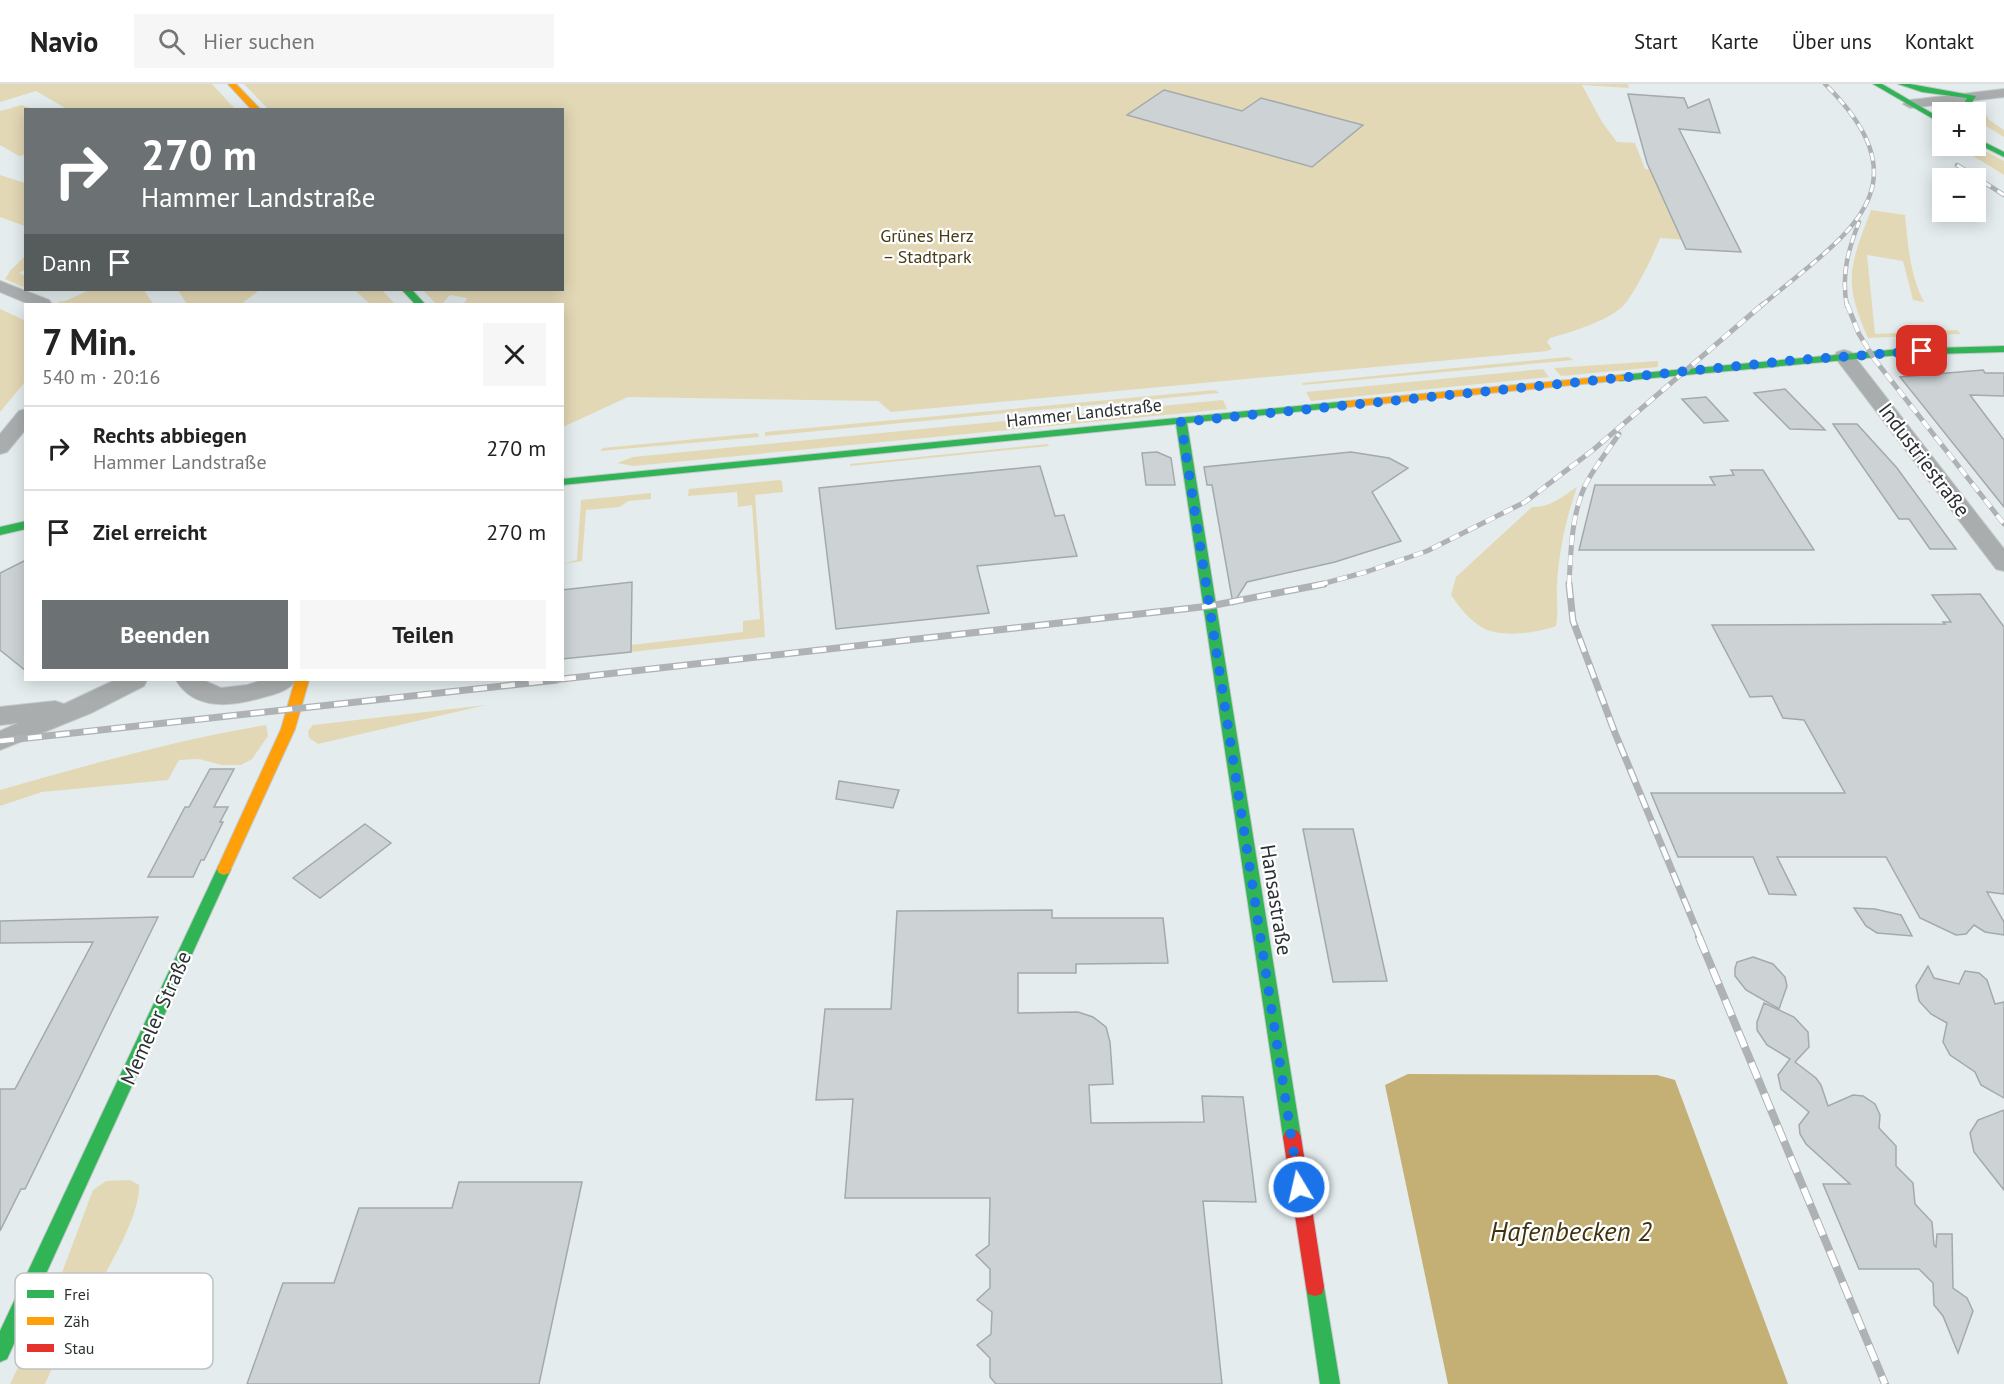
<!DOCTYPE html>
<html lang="de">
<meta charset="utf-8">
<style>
body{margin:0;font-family:"PT Sans",sans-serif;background:#f6f6f6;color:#222;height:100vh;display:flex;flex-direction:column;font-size:22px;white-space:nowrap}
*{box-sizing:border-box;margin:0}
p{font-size:20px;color:#767676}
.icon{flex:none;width:33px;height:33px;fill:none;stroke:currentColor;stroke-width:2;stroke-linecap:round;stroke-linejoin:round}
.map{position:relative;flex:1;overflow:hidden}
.drawer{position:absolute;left:24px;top:219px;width:540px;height:378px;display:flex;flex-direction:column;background:#fff;border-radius:0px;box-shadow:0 3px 15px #0003}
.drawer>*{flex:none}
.top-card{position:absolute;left:24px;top:24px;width:540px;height:183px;border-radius:0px;box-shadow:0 3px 15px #0003;background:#6c7274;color:#fff;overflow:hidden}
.buttons{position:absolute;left:1932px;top:18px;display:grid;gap:12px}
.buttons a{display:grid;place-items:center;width:54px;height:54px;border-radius:0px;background:#fff;box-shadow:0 3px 15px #0003;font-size:30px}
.pin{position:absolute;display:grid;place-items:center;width:51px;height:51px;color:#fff;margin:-26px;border-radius:12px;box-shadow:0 3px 9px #0006}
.me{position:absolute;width:66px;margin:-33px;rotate:351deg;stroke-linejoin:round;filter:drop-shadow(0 0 4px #0008)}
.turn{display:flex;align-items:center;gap:21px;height:126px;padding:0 18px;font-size:27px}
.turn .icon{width:78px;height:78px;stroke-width:2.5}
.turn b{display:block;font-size:42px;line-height:51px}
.then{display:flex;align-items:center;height:57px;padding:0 18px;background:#0003;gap:12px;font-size:22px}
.round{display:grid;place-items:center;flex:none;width:63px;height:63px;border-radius:0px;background:#f6f6f6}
.summary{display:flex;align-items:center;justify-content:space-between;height:102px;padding:0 18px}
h1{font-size:36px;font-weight:800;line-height:45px}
.action{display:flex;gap:12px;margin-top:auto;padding:12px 18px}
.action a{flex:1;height:69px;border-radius:0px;background:#6c7274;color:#fff;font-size:24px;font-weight:800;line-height:69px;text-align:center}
.action a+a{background:#f6f6f6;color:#222}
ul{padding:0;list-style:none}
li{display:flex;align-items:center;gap:18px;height:84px;padding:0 18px;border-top:2px solid #e0e0e0}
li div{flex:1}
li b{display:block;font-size:22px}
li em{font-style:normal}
header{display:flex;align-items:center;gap:36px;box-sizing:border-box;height:84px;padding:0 30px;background:#fff;border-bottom:2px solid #e0e0e0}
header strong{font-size:28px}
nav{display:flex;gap:33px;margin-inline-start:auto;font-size:21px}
.search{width:420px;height:54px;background:#f6f6f6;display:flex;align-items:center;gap:15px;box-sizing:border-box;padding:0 21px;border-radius:0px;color:#767676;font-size:22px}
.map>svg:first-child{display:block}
.green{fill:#e3d8b5}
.water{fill:#c4b074}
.building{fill:#cdd3d5;stroke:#a4a9ab;stroke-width:1.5}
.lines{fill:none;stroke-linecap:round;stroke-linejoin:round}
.street-casing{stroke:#c4c9cb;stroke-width:2}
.fast-casing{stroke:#c4c9cb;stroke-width:2}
.slow-casing{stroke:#c4c9cb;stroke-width:2}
.jam-casing{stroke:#c4c9cb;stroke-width:2}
.street{fill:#a9adad;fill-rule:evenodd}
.fast{fill:#30b455;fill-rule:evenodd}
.slow{fill:#ff9f0a;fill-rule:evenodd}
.jam{fill:#e5322d;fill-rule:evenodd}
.rail-far3-casing{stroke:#aeb2b4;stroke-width:4.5}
.rail-far2-casing{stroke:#aeb2b4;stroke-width:5}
.rail-far1-casing{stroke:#aeb2b4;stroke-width:7}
.rail-casing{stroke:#aeb2b4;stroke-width:8}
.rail-far3{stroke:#fff;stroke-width:3;stroke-dasharray:8;stroke-linecap:butt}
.rail-far2{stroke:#fff;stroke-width:4;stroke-dasharray:10;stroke-linecap:butt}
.rail-far1{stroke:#fff;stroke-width:4.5;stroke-dasharray:14;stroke-linecap:butt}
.rail{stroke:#fff;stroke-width:6;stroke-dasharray:17;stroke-linecap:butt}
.route{stroke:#1a73e8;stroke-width:10;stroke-dasharray:0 18}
.labels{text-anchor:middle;stroke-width:4.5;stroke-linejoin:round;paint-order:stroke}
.far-park-label{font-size:18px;fill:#493b16;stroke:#fff}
.far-street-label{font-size:18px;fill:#2b3032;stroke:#fff}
.street-label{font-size:21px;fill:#2b3032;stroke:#fff}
.near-water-label{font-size:27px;font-style:italic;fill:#40320c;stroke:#fff}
.key{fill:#fff;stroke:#bfc1c2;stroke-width:1.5}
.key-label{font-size:16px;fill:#2b3032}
</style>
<header>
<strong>Navio</strong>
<div class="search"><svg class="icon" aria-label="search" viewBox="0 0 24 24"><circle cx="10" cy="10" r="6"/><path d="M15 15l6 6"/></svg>Hier suchen</div>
<nav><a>Start</a><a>Karte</a><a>Über uns</a><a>Kontakt</a></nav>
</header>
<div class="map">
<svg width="2004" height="1300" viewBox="0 0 2004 1300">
<rect width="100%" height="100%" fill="#e4ecee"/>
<!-- green -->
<g class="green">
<polygon points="0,0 212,0 235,25 67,25 36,7 0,18"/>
<path d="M244 0H1628L1629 4 1582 1 1602 38 1617 58 1635 59 1645 85 1657 86 1686 156 1660 154C1654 170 1633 213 1622 223 1605 238 1571 248 1550 254L1547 258 1552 265 1547 267 891 328 878 317 628 313 563 343 562 220H464L467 214 450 211 442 220H436L423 206H562V26L268 25Z"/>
<polygon points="1980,19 1989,36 2004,46 2004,53 1976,36 1976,28 1972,28 1976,20"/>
<polygon points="22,21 33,25 26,26 25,71 19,72 0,61 0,27"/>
<polygon points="1957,62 1975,62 2004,77 2004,91"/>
<polygon points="0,91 25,99 25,142 0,133"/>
<path d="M1871 126 1905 131C1908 161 1910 191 1924 218L1913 216 1903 177 1867 171 1875 250 1957 246 1961 250 1868 254C1842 195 1850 183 1871 126Z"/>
<polygon points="25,172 25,186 19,189 25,192 25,204 5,195 10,187"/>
<polygon points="90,206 144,206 153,220 63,220 57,218 65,217"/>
<polygon points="178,206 256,206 257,208 241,220 187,220"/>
<polygon points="355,206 382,206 395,220 370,220"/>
<polygon points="0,225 26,237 25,298 0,328"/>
<polygon points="1568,273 1574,276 1303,301 1302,299"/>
<polygon points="1658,277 1658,283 1561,292 1554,284"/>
<polygon points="1543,285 1549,293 1311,317 1306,308"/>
<polygon points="1215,306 1219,309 765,352 765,348"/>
<polygon points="1223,316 1227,325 633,382 617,379 633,373"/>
<polygon points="758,349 759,353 600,367 603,364"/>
<polygon points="1048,360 1049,362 850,382 850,380"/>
<polygon points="779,396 782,397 783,408 755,411 765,553 631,568 631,561 743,548 743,537 760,535 752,421 738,423 737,408 688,412 689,405"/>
<path d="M1577 403C1566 435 1559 466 1557 500 1556 514 1559 527 1556 542 1538 549 1501 554 1483 544 1469 536 1460 524 1451 511L1456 493 1532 423C1550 424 1563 412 1577 403Z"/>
<polygon points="651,409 651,415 628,417 620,423 586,426 582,477 563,480 577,476 581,416"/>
<polygon points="486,621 318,660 309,654 308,647 313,641"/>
<path d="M266 641 268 652 252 675 241 681H222L199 675 179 676 168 696 42 708 0 722V706C88 681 175 656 266 641Z"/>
<path d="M130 1096 139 1101C141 1141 83 1225 62 1262 56 1274 51 1287 45 1300H10L57 1202 93 1106 106 1097Z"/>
</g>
<!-- water -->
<polygon class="water" points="1408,990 1657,991 1675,996 1788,1300 1448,1300 1385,1001"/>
<!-- building -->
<g class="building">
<polygon points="1164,6 1242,27 1261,14 1363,41 1312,83 1127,31"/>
<polygon points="1628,10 1684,14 1688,24 1709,15 1720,49 1679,45 1741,168 1686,165 1647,79"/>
<polygon points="1983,286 1985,289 2004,289 2004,312 1970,311 2004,356 2004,423 1900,293"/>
<polygon points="1785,305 1825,346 1790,345 1754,309"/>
<polygon points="1706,313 1728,337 1704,339 1682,315"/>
<polygon points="1833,340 1857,340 1897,384 1956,465 1930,465 1909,435 1899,435"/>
<polygon points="1157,368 1171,374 1175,401 1146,401 1142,369"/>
<polygon points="1351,368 1389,374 1408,384 1372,408 1401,457 1335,478 1247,498 1233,520 1212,401 1207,401 1204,383"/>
<polygon points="1040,382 1055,432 1064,431 1077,472 977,482 989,529 836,545 819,404"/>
<polygon points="1731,386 1763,386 1814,466 1579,466 1595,401 1715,401 1710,393 1734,391"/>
<polygon points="26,476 26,587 0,566 0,489"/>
<polygon points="632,498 631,568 562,575 562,506"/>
<polygon points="1980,510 2004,543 2004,810 1987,808 2004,838 2004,851 1985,848 1974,841 1966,850 1956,851 1920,834 1886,773 1777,773 1796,811 1769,810 1753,773 1678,773 1651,709 1845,709 1804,636 1783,634 1772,612 1750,613 1712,541 1945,540 1943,538 1951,538 1932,511"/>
<polygon points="210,685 234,685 214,723 228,723 220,738 223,738 204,776 201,776 193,793 148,793 185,723 189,723"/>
<polygon points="839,697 899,706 893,724 836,715"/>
<polygon points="365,740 391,759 320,814 293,794"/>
<polygon points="1303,745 1353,745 1387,897 1333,898"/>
<polygon points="1854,824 1875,825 1901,831 1912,852 1877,849 1866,842"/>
<polygon points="1052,826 1052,834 1163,834 1168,879 1076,880 1076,889 1018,889 1018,929 1078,928 1093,933 1106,943 1110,958 1113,1000 1089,1001 1091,1039 1204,1038 1202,1012 1243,1013 1256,1118 1203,1117 1222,1300 996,1300 990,1293 990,1274 977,1261 991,1250 992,1228 977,1216 990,1204 990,1185 976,1171 989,1161 990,1114 845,1114 853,1015 816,1016 825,925 891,925 897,827"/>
<polygon points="158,833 25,1105 21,1105 0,1147 0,1005 15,1005 93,858 0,859 0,837"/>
<polygon points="1753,873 1773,880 1785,893 1787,902 1779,925 1746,906 1735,892 1735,884 1737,878"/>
<polygon points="1928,882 1934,894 1959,900 1965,887 1979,889 1987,896 1995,920 2004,918 2004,1014 1981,1001 1975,988 1950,971 1943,958 1947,939 1931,930 1919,917 1916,902"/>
<polygon points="1764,919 1794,933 1808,948 1809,963 1795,978 1816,994 1821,1001 1828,1022 1853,1011 1863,1012 1875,1020 1880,1031 1879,1044 1896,1062 1896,1082 1913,1099 1915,1120 1932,1138 1934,1161 1936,1163 1937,1150 1952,1150 1953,1204 1967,1214 1973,1227 1958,1269 1943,1232 1934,1221 1933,1199 1919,1185 1859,1185 1823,1100 1850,1100 1806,1060 1800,1050 1799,1041 1809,1028 1781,1005 1778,991 1790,975 1767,961 1757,946 1757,938"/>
<polygon points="2004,1026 2004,1106 1974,1068 1970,1049 1978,1036"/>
<polygon points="459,1098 582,1098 539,1300 247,1300 283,1199 334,1199 359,1124 452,1124"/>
</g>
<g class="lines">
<defs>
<g id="street">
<polygon points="2004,5 2004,13 1910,24 1903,20 1910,16"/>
<polygon points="0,197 49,216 52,220 29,220 0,208"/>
<polygon points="1844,266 1851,268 2004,465 2004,487 1996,485 1837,276 1834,272 1837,268"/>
<polygon points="26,325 26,345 7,368 0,370 0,350 19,327"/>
<polygon points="115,596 147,596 144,602 91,629 0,666 0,647 18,639 0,641 0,623 55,617 64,620"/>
<path d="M176 596H203L221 604 247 601 263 596H296C290 606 276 610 264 613 234 622 195 628 176 596Z"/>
</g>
<g id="fast">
<polygon points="1873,0 1882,0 1942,35 1942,40"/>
<polygon points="1898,0 1910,0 1976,12 1966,28 1958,28 1967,14 1922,8"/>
<polygon points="1976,54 2004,68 2004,73 1976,59"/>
<polygon points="402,206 412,206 425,220 415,220"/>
<polygon points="2004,262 2004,268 1900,271 1620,297 1615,294 1620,291 1900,265"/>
<polygon points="1348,317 1353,320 1352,322 1187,339 1301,1053 1298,1059 1292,1061 1286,1059 1283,1053 1176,340 562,401 562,395"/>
<polygon points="26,437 26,445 0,451 0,443"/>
<polygon points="224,779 229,781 231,785 7,1275 0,1278 0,1247 217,785 219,781"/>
<polygon points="1315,1194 1322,1196 1324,1203 1340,1300 1320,1300 1306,1203 1308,1196"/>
</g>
<g id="slow">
<polygon points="228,0 236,0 261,26 252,26"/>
<polygon points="1620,291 1624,292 1624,296 1348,323 1343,320 1348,317"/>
<polygon points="295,596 309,596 295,645 229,789 224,791 219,789 217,785 281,645"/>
</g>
<polygon id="jam" points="1292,1045 1298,1047 1301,1053 1324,1203 1322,1210 1315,1212 1308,1210 1306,1203 1283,1053 1286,1047"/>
</defs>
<!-- street casing -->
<use href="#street" class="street-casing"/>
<!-- fast casing -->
<use href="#fast" class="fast-casing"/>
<!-- slow casing -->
<use href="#slow" class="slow-casing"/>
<!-- jam casing -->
<use href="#jam" class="jam-casing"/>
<!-- street -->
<use href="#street" class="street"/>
<!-- fast -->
<use href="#fast" class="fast"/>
<!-- slow -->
<use href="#slow" class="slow"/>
<!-- jam -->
<use href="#jam" class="jam"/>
<defs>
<g id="rail-far3">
<polyline points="1957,81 2004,111"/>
<path d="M1761 222C1844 152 1931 105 1825 0"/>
<path d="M1847 222C1841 192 1848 166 1859 138"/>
</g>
<g id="rail-far2">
<polyline points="1847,220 1859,250 1875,276 2004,440"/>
<polyline points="1318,501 1366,488 1427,467 1525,418 1593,366 1763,220"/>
<path d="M1569 501C1571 467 1571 427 1588 396 1597 380 1609 365 1619 350"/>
</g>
<g id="rail-far1">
<polyline points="1569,500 1573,537 1615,649 1700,854"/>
<polyline points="562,595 1210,522 1324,500"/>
<polyline points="0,657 557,596"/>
</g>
<polyline id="rail" points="1699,853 1885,1300"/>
</defs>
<!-- rail-far3 casing -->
<use href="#rail-far3" class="rail-far3-casing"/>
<!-- rail-far2 casing -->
<use href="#rail-far2" class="rail-far2-casing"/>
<!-- rail-far1 casing -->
<use href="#rail-far1" class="rail-far1-casing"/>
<!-- rail casing -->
<use href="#rail" class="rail-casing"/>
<!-- rail-far3 -->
<use href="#rail-far3" class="rail-far3"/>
<!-- rail-far2 -->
<use href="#rail-far2" class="rail-far2"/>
<!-- rail-far1 -->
<use href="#rail-far1" class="rail-far1"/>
<!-- rail -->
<use href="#rail" class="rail"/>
</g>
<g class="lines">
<!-- route -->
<polyline class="route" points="1299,1103 1181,338 1798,276 1922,267"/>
</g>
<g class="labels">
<!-- far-park labels -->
<g class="far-park-label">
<text x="927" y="158">Grünes Herz<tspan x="927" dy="21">– Stadtpark</tspan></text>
</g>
<!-- far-street labels -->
<g class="far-street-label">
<text transform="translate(1084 329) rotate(-6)" y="6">Hammer Landstraße</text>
</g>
<!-- street labels -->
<g class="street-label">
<text transform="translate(1924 376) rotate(53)" y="7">Industriestraße</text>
<text transform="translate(1276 816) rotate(81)" y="7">Hansastraße</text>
<text transform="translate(156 934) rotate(-66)" y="7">Memeler Straße</text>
</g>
<!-- near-water labels -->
<g class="near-water-label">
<text x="1571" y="1157">Hafenbecken 2</text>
</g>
</g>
<!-- legend -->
<rect x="15" y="1189" width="198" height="96" rx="9" class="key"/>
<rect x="27" y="1206" width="27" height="8" fill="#30b455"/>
<rect x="27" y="1233" width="27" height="8" fill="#ff9f0a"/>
<rect x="27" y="1260" width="27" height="8" fill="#e5322d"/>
<g class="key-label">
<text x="64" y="1216">Frei</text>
<text x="64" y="1243">Zäh</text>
<text x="64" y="1270">Stau</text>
</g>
</svg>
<div class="buttons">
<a>+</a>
<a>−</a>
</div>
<div class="pin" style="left:1922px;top:267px;background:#d93025"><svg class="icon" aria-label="arrive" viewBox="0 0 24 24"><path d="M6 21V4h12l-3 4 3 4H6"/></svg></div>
<svg class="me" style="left:1299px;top:1103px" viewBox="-20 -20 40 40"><circle r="17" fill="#1a73e8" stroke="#fff" stroke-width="3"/><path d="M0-11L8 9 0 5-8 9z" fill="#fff"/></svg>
<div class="top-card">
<div class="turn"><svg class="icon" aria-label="right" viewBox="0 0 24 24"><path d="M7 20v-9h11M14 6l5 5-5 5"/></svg><div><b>270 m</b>Hammer Landstraße</div></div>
<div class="then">Dann<svg class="icon" aria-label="arrive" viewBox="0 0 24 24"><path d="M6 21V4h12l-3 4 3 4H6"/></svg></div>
</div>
<section class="drawer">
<div class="summary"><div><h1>7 Min.</h1><p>540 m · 20:16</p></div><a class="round"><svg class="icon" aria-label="close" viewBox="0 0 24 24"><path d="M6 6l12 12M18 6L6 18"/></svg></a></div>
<ul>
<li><svg class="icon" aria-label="right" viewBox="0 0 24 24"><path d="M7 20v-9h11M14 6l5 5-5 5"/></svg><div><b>Rechts abbiegen</b><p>Hammer Landstraße</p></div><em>270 m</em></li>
<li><svg class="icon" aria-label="arrive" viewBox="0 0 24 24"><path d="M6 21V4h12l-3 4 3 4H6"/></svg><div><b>Ziel erreicht</b></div><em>270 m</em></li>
</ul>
<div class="action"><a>Beenden</a><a>Teilen</a></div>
</section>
</div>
